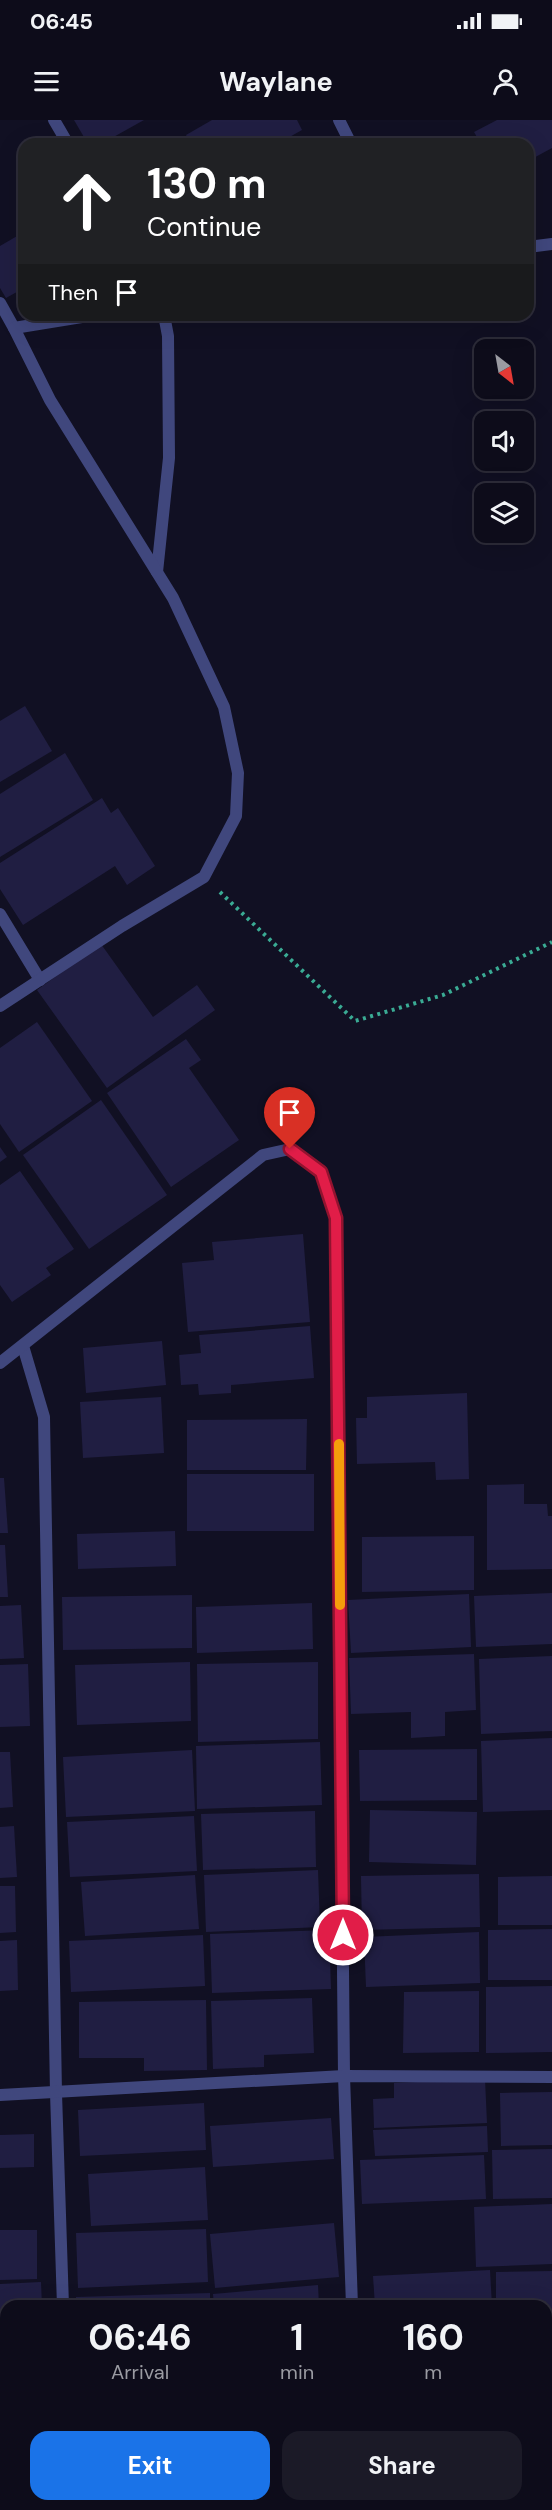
<!DOCTYPE html>
<style>
body{margin:0;font-family:"DM Sans",sans-serif;background:#1b1a27;color:#f1f3f6;height:100vh;display:flex;flex-direction:column;font-size:22px;white-space:nowrap}
*{box-sizing:border-box;margin:0}
p{font-size:20px;color:#9a9ba2}
.icon{flex:none;width:33px;height:33px;fill:none;stroke:currentColor;stroke-width:2;stroke-linecap:round;stroke-linejoin:round}
.map{position:relative;flex:1;overflow:hidden}
.panel{position:absolute;left:0px;top:2180px;width:552px;height:212px;display:flex;flex-direction:column;background:#0d0c1a;border-radius:18px 18px 0 0;box-shadow:0 6px 24px #0002,0 0 0 2px #2d2c39}
.panel>*{flex:none}
.top-card{position:absolute;left:18px;top:18px;width:516px;height:183px;border-radius:18px;box-shadow:0 6px 24px #0002,0 0 0 2px #2d2c39;background:#202124;color:#fff;overflow:hidden}
.needle{width:39px;rotate:149deg}
.buttons{position:absolute;left:474px;top:219px;display:grid;gap:12px}
.buttons a{display:grid;place-items:center;width:60px;height:60px;border-radius:12px;background:#0d0c1a;box-shadow:0 6px 24px #0002,0 0 0 2px #2d2c39;font-size:30px}
.pin{position:absolute;display:grid;place-items:center;width:51px;height:51px;color:#fff;margin:-62px -26px;border-radius:50% 50% 50% 0;rotate:-45deg;box-shadow:0 0 6px #0007}
.pin .icon{rotate:45deg}
.me{position:absolute;width:66px;margin:-33px;rotate:0deg;stroke-linejoin:round;filter:drop-shadow(0 0 4px #0008)}
.turn{display:flex;align-items:center;gap:21px;height:126px;padding:0 30px;font-size:27px}
.turn .icon{width:78px;height:78px;stroke-width:2.5}
.turn b{display:block;font-size:42px;line-height:51px}
.then{display:flex;align-items:center;height:57px;padding:0 30px;background:#0003;gap:12px;font-size:22px}
.eta{display:flex;justify-content:space-evenly;align-items:center;height:102px;text-align:center}
.eta b{font-size:36px;font-weight:700;line-height:42px}
.cta{display:flex;gap:12px;margin-top:auto;padding:12px 30px}
.cta a{flex:1;height:69px;border-radius:18px;background:#1a73e8;color:#fff;font-size:24px;font-weight:700;line-height:69px;text-align:center}
.cta a+a{background:#1b1a27;color:#f1f3f6}
.status{display:flex;justify-content:space-between;align-items:center;height:42px;padding:0 30px;background:#0d0c1a;direction:ltr}
.status svg{height:16px;fill:currentColor}
header{display:flex;justify-content:space-between;align-items:center;height:78px;padding:0 30px;background:#0d0c1a;font-size:27px;font-weight:700}
.map>svg:first-child{display:block}
.building{fill:#201e42}
.lines{fill:none;stroke-linecap:round;stroke-linejoin:round}
.path{stroke:#3aab94;stroke-width:4;stroke-dasharray:3 4.5;stroke-linecap:butt}
.street{stroke:#40477d;stroke-width:12}
.route-casing{stroke:#92132f;stroke-width:15}
.route{stroke:#e11d48;stroke-width:10}
.slow{stroke:#f59e0b;stroke-width:10}
</style>
<div class="status"><b>06:45</b><svg viewBox="0 0 49 12"><path d="M0 12V9h3v3zM5 12V6h3v6zM10 12V3h3v9zM15 12V0h3v12zM26 1h20v11H26zM47 4h2v5h-2z"/></svg></div>
<header><svg class="icon" aria-label="menu" viewBox="0 0 24 24"><path d="M4 6h16M4 12h16M4 18h16"/></svg>Waylane<svg class="icon" aria-label="person" viewBox="0 0 24 24"><circle cx="12" cy="8" r="4"/><path d="M4 21q1-7 8-7t8 7"/></svg></header>
<div class="map">
<svg width="552" height="2390" viewBox="0 0 552 2390">
<rect width="100%" height="100%" fill="#111023"/>
<!-- building -->
<g class="building">
<polygon points="74,0 144,0 101,24 88,24"/>
<polygon points="212,0 297,0 302,10 277,24 191,24 186,15"/>
<polygon points="497,0 552,0 552,28 528,41 528,24 481,24 474,12"/>
<polygon points="24,112 24,168 6,178 0,168 0,126"/>
<polygon points="25,586 52,631 0,662 0,601"/>
<polygon points="65,633 93,680 0,737 0,674"/>
<polygon points="102,678 111,693 118,688 155,746 127,765 115,746 23,805 0,769 0,743"/>
<polygon points="101,824 153,897 197,865 215,890 107,968 37,870"/>
<polygon points="37,902 92,981 19,1032 0,1004 0,928"/>
<polygon points="186,919 201,940 189,948 239,1020 171,1067 107,973"/>
<polygon points="101,980 167,1075 89,1129 23,1035"/>
<polygon points="0,1027 7,1037 0,1042"/>
<polygon points="20,1051 74,1129 46,1148 51,1155 12,1182 0,1165 0,1065"/>
<polygon points="303,1114 310,1202 188,1212 182,1143 214,1140 212,1122"/>
<polygon points="310,1206 314,1258 231,1265 231,1273 199,1275 198,1264 181,1265 179,1235 201,1233 199,1215"/>
<polygon points="162,1221 166,1265 86,1273 83,1228"/>
<polygon points="467,1273 469,1359 436,1360 435,1342 357,1344 356,1298 367,1298 367,1277"/>
<polygon points="161,1277 164,1333 83,1338 80,1282"/>
<polygon points="307,1299 306,1350 187,1350 187,1300"/>
<rect x="187" y="1354" width="127" height="57"/>
<polygon points="0,1358 4,1358 8,1413 0,1413"/>
<polygon points="524,1364 524,1384 547,1384 548,1396 552,1396 552,1449 487,1450 487,1365"/>
<polygon points="175,1411 176,1446 78,1449 77,1414"/>
<polygon points="474,1416 474,1470 362,1472 362,1417"/>
<polygon points="0,1425 5,1425 8,1477 0,1477"/>
<polygon points="552,1473 552,1524 476,1527 474,1476"/>
<polygon points="469,1474 471,1527 351,1533 348,1480"/>
<polygon points="192,1475 192,1528 63,1530 62,1477"/>
<polygon points="312,1483 313,1529 197,1533 196,1487"/>
<polygon points="21,1485 24,1538 0,1539 0,1486"/>
<polygon points="474,1534 476,1590 445,1592 445,1616 411,1618 411,1592 351,1594 349,1538"/>
<polygon points="552,1536 552,1611 481,1614 479,1539"/>
<polygon points="190,1542 191,1601 77,1605 75,1545"/>
<polygon points="318,1542 318,1619 198,1622 197,1544"/>
<polygon points="28,1544 30,1606 0,1607 0,1545"/>
<polygon points="552,1618 552,1690 483,1692 481,1621"/>
<polygon points="320,1622 322,1685 197,1689 196,1626"/>
<polygon points="477,1629 477,1680 360,1681 359,1630"/>
<polygon points="192,1630 195,1691 66,1697 63,1637"/>
<polygon points="0,1632 10,1632 13,1687 0,1688"/>
<polygon points="370,1690 477,1692 476,1745 369,1742"/>
<polygon points="315,1691 316,1747 203,1750 201,1694"/>
<polygon points="194,1696 197,1751 70,1757 67,1702"/>
<polygon points="14,1706 17,1757 0,1758 0,1707"/>
<polygon points="318,1750 320,1807 206,1812 204,1755"/>
<polygon points="479,1754 480,1807 362,1810 361,1756"/>
<polygon points="195,1755 199,1809 85,1816 81,1762"/>
<polygon points="552,1756 552,1805 498,1805 498,1757"/>
<polygon points="0,1766 15,1766 16,1812 0,1813"/>
<polygon points="552,1809 552,1860 488,1860 488,1810"/>
<polygon points="329,1810 331,1869 212,1873 210,1814"/>
<polygon points="479,1812 480,1863 366,1867 364,1817"/>
<polygon points="203,1815 205,1866 71,1872 69,1821"/>
<polygon points="17,1820 18,1870 0,1871 0,1821"/>
<polygon points="552,1866 552,1932 486,1933 486,1867"/>
<polygon points="479,1871 479,1932 403,1933 404,1872"/>
<polygon points="312,1878 314,1933 264,1935 264,1947 213,1949 211,1881"/>
<polygon points="206,1880 207,1950 144,1951 144,1938 79,1938 79,1882"/>
<polygon points="485,1959 487,2003 374,2008 373,1979 394,1978 394,1963"/>
<polygon points="552,1972 552,2025 501,2026 500,1973"/>
<polygon points="204,1983 206,2030 80,2036 78,1990"/>
<polygon points="331,1998 334,2039 213,2047 210,2006"/>
<polygon points="487,2006 488,2032 375,2036 373,2010"/>
<polygon points="34,2014 34,2047 0,2048 0,2015"/>
<polygon points="552,2029 552,2078 493,2079 492,2030"/>
<polygon points="484,2035 486,2079 362,2084 360,2040"/>
<polygon points="205,2047 208,2100 91,2106 88,2054"/>
<polygon points="552,2084 552,2144 476,2147 474,2087"/>
<polygon points="334,2103 339,2157 215,2168 210,2114"/>
<polygon points="206,2109 208,2162 78,2168 76,2113"/>
<polygon points="0,2110 37,2110 37,2159 0,2160"/>
<polygon points="490,2150 492,2186 375,2186 373,2156"/>
<polygon points="552,2151 552,2197 546,2197 546,2186 496,2186 496,2152"/>
<polygon points="41,2162 42,2186 6,2186 6,2222 0,2222 0,2164"/>
<polygon points="318,2165 319,2186 214,2186 213,2174"/>
<polygon points="210,2173 210,2186 76,2186 76,2177"/>
<rect x="546" y="2210" width="6" height="58"/>
<polygon points="6,2231 6,2282 0,2282 0,2232"/>
<polygon points="552,2295 552,2359 546,2360 546,2296"/>
<rect x="0" y="2325" width="6" height="54"/>
<polygon points="546,2371 552,2371 552,2390 504,2390 504,2385 546,2385"/>
<polygon points="6,2383 43,2385 43,2390 0,2390 0,2384"/>
<rect x="97" y="2385" width="119" height="5"/>
<polygon points="228,2385 336,2385 336,2390 229,2390"/>
<polygon points="371,2385 498,2385 498,2390 372,2390"/>
</g>
<g class="lines">
<!-- path -->
<polyline class="path" points="220,772 355,901 443,875 552,822"/>
<!-- street -->
<g class="street">
<polyline points="54,0 68,24"/>
<polyline points="339,0 351,24"/>
<polyline points="528,127 552,124"/>
<polyline points="0,183 14,208"/>
<polyline points="157,452 169,338 168,216 164,195"/>
<polyline points="0,794 40,860"/>
<polyline points="0,886 122,806 204,757 236,696 238,653 224,587 173,478 50,280 14,208 94,195"/>
<polyline points="23,1226 44,1297 56,1973 63,2186"/>
<polyline points="0,1243 263,1035 290,1029 321,1052 336,1098 344,1956 352,2186"/>
<polyline points="0,1975 344,1956 552,1957"/>
<polyline points="546,2289 552,2289"/>
<polyline points="0,2305 6,2305"/>
<polyline points="68,2385 68,2390"/>
<polyline points="358,2385 358,2390"/>
</g>
</g>
<g class="lines">
<defs>
<polyline id="route" points="290,1029 321,1052 336,1098 343,1815"/>
</defs>
<!-- route casing -->
<use href="#route" class="route-casing"/>
<!-- route -->
<use href="#route" class="route"/>
<!-- slow -->
<polyline class="slow" points="339,1324 340,1485"/>
</g>
</svg>
<div class="buttons">
<a><svg class="needle" viewBox="-14 -14 28 28"><path d="M0-13l5 13h-10z" fill="#e53935"/><path d="M0 13l5-13h-10z" fill="#9a9ba2"/></svg></a>
<a><svg class="icon" aria-label="sound" viewBox="0 0 24 24"><path d="M4 9h4l5-4v14l-5-4H4zM17 9q2 3 0 6"/></svg></a>
<a><svg class="icon" aria-label="layers" viewBox="0 0 24 24"><path d="M12 4l9 5-9 5-9-5zM3 14l9 5 9-5"/></svg></a>
</div>
<div class="pin" style="left:290px;top:1029px;background:#d93025"><svg class="icon" aria-label="arrive" viewBox="0 0 24 24"><path d="M6 21V4h12l-3 4 3 4H6"/></svg></div>
<svg class="me" style="left:343px;top:1815px" viewBox="-20 -20 40 40"><circle r="17" fill="#e11d48" stroke="#fff" stroke-width="3"/><path d="M0-11L8 9 0 5-8 9z" fill="#fff"/></svg>
<div class="top-card">
<div class="turn"><svg class="icon" aria-label="ahead" viewBox="0 0 24 24"><path d="M12 20V5M6 11l6-6 6 6"/></svg><div><b>130 m</b>Continue</div></div>
<div class="then">Then<svg class="icon" aria-label="arrive" viewBox="0 0 24 24"><path d="M6 21V4h12l-3 4 3 4H6"/></svg></div>
</div>
<section class="panel">
<div class="eta">
<div><b>06:46</b><p>Arrival</p></div>
<div><b>1</b><p>min</p></div>
<div><b>160</b><p>m</p></div>
</div>
<div class="cta"><a>Exit</a><a>Share</a></div>
</section>
</div>
